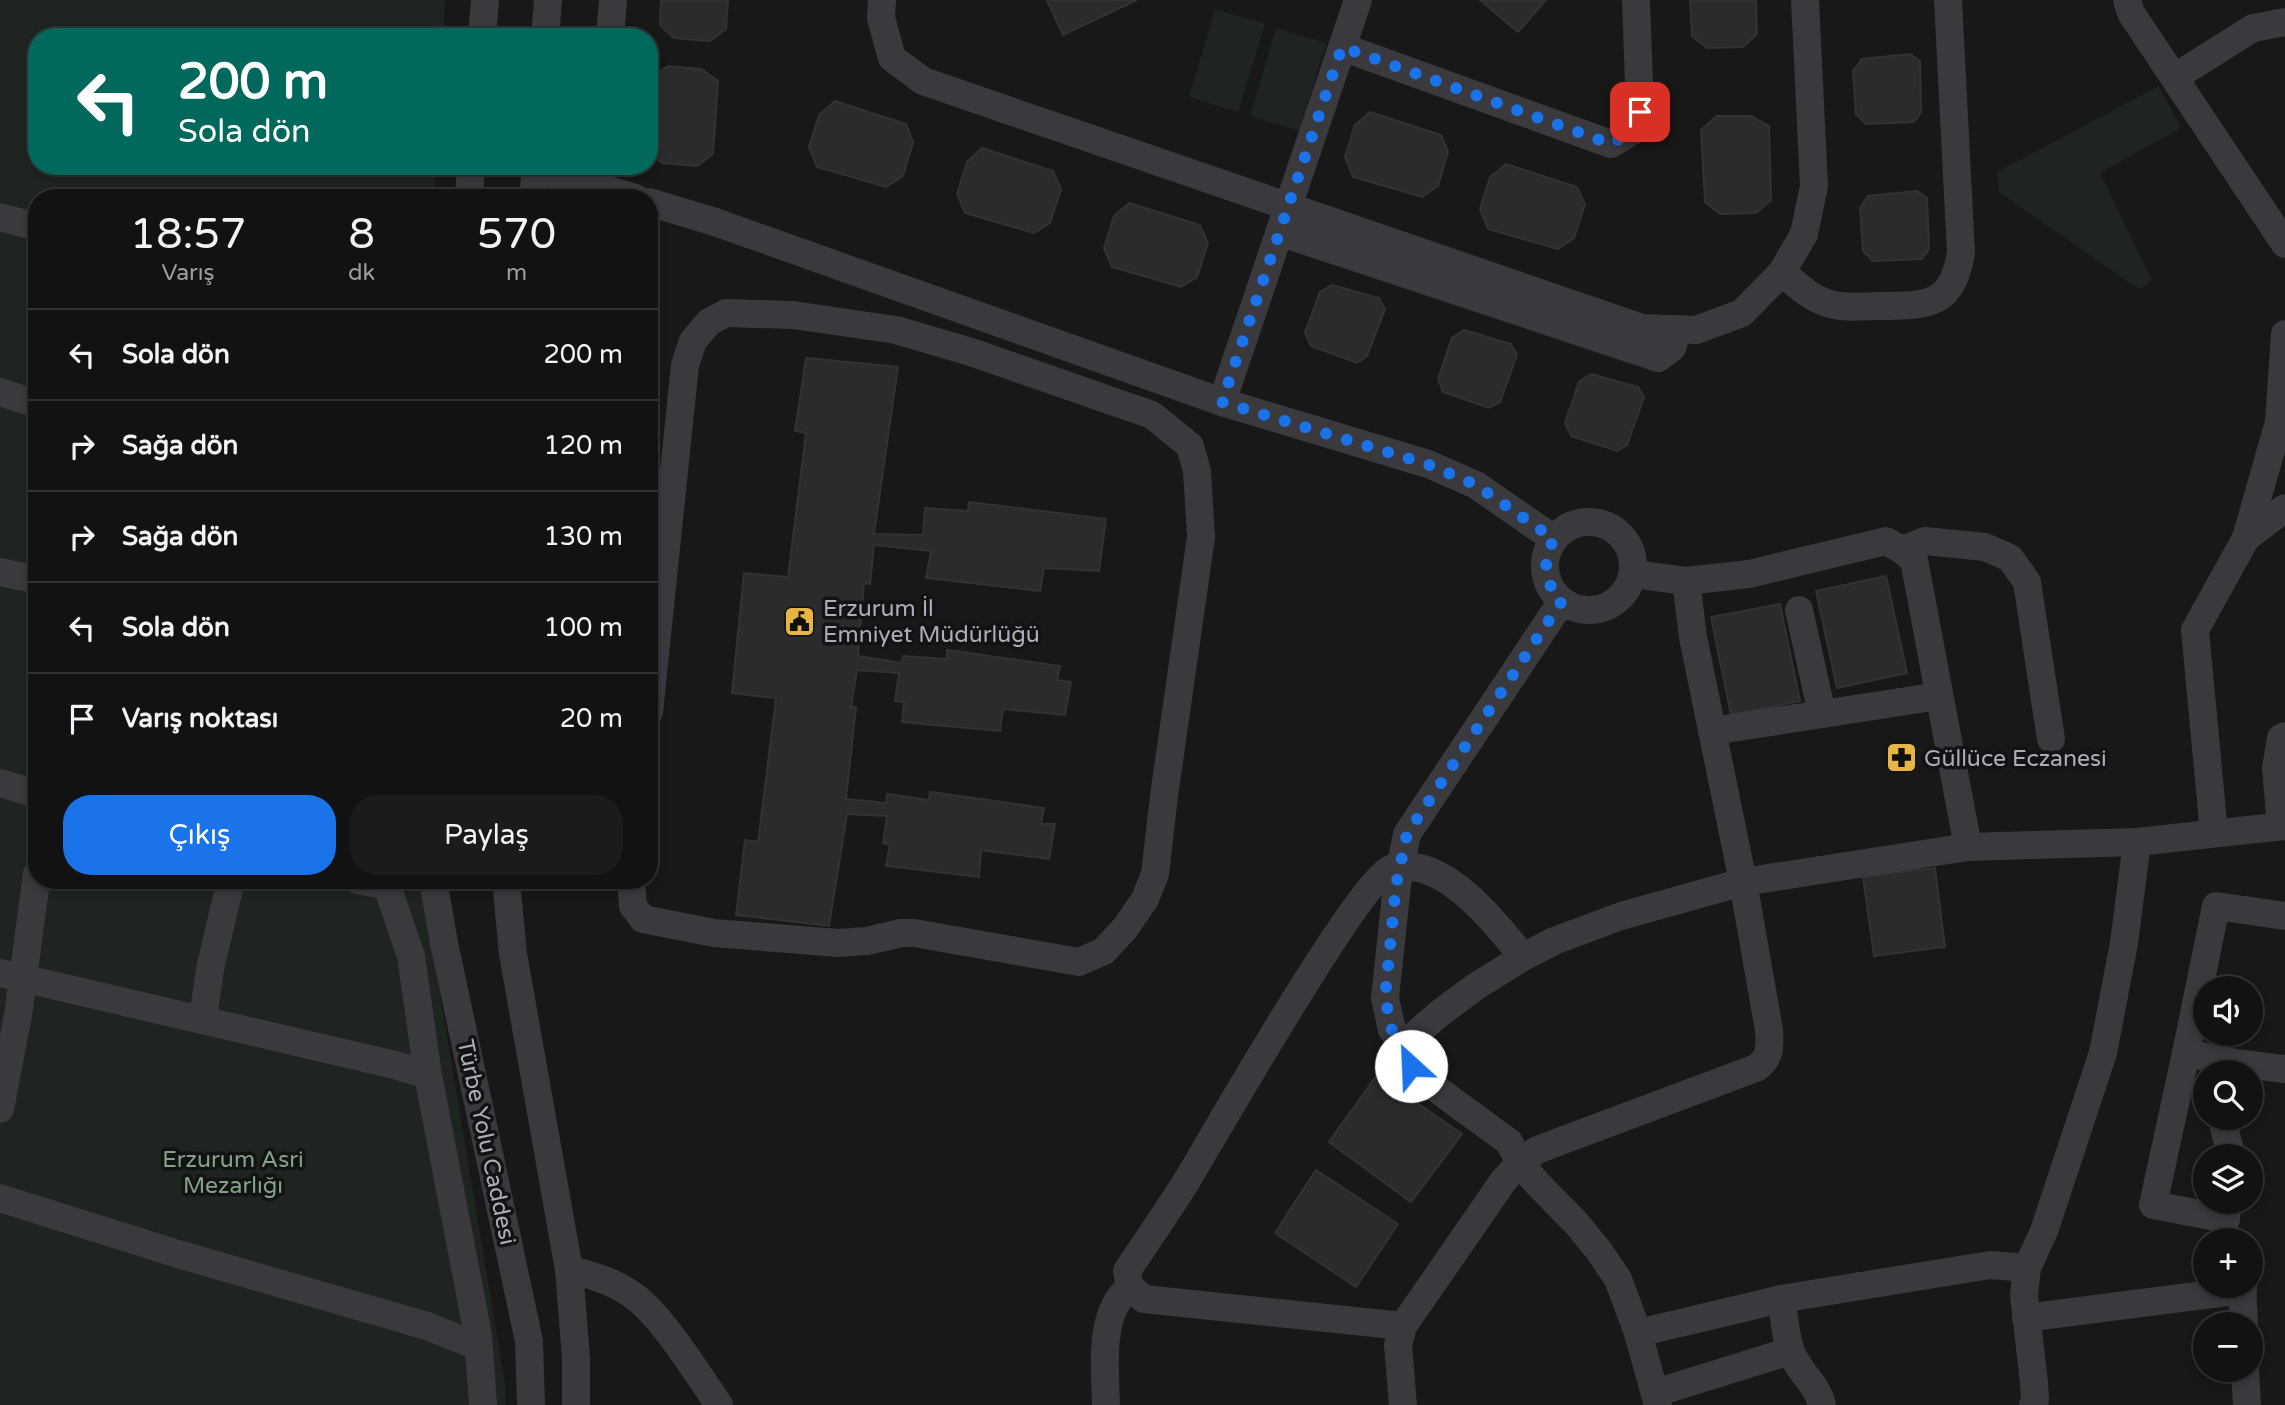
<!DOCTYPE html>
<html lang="tr">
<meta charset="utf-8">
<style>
body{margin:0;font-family:"Varela Round",sans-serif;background:#1b1b1c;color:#f1f3f6;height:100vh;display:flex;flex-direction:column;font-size:26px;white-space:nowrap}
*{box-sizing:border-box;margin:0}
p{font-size:23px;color:#9c9ea0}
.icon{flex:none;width:38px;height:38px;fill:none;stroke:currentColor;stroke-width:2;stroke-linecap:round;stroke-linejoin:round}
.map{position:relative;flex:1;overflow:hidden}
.side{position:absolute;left:28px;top:189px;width:630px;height:700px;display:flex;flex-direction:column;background:#121213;border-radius:28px;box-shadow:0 4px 10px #0003,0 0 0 2px #313233}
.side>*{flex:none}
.banner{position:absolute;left:28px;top:28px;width:630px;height:147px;border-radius:28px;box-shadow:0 4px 10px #0003,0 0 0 2px #313233;background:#00695c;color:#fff;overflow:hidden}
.tools{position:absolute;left:2193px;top:976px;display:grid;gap:14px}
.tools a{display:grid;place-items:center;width:70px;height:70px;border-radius:50%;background:#121213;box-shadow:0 4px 10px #0003,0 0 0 2px #313233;font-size:35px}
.pin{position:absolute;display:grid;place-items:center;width:60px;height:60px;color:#fff;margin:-30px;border-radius:14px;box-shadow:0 4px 10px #0006}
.me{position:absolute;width:77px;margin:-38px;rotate:335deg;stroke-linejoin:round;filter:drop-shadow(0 0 5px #0008)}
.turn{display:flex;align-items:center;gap:24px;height:147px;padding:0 35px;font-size:32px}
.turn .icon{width:91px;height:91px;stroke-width:2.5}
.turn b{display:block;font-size:49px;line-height:60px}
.eta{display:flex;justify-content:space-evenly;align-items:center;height:119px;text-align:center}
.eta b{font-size:42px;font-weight:600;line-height:49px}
.primary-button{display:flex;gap:14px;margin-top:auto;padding:14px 35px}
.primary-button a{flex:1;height:80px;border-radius:28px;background:#1a73e8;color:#fff;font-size:28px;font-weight:600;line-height:80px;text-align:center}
.primary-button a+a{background:#1b1b1c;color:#f1f3f6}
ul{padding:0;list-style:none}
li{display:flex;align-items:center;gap:21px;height:91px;padding:0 35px;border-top:2px solid #313233}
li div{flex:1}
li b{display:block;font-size:26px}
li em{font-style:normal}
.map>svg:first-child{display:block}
.green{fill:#1e241f}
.building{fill:#2b2b2d;stroke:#323235;stroke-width:2}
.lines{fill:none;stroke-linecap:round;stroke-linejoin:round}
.minor{stroke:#39393e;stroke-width:28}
.route{stroke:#1a73e8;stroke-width:12;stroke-dasharray:0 21.6}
.labels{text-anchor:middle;stroke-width:7;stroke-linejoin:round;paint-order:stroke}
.poi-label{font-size:23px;fill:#abaeb8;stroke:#131214;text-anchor:start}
.street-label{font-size:23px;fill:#abaeb8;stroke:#131214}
.park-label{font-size:23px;fill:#83a286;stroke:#131214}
</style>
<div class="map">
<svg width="2285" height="1405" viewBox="0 0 2285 1405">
<rect width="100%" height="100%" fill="#181819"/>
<!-- green -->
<g class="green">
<polygon points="0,0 445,0 443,37 37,37 37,166 436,166 435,198 37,198 37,880 421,880 505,1383 505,1405 0,1405"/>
<polygon points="1215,9 1265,24 1238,112 1189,97"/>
<polygon points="1276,28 1326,43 1299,131 1250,116"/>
<polygon points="2159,86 2181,128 2100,173 2152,280 2140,290 1999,192 1997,172"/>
</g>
<!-- building -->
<g class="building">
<polygon points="661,0 728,0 726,29 710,41 674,38 660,25"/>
<polygon points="1047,0 1137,0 1063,35"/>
<polygon points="1480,0 1546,0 1518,32"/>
<polygon points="1690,0 1756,0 1757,34 1743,47 1707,48 1692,36"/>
<polygon points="1910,54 1920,61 1921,112 1914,122 1866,124 1856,114 1853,71 1862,59"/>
<polygon points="668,66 701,69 718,81 713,154 697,166 662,163 649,152 650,78"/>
<polygon points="835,101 906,124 913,142 903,176 886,187 817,167 809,147 819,115"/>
<polygon points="1370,112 1441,135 1448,152 1438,186 1422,197 1353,177 1345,157 1355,125"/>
<polygon points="1717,116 1751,116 1769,126 1771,200 1756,213 1720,214 1705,202 1701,130"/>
<polygon points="982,148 1053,171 1061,189 1050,223 1034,233 965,213 957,194 967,162"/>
<polygon points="1506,164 1577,187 1585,204 1574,238 1558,249 1488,229 1480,209 1490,177"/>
<polygon points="1917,191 1927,198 1929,249 1922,259 1873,261 1863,251 1860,208 1868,196"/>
<polygon points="1129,203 1200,225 1208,243 1197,277 1181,287 1112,267 1104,248 1114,216"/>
<polygon points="1332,285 1379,298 1385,309 1367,356 1357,363 1311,346 1305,333 1320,292"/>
<polygon points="1464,330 1511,344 1517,355 1500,402 1489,408 1443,392 1438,379 1452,338"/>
<polygon points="806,358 898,367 874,534 923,535 925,508 968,511 969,502 1106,519 1099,571 1044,568 1040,591 926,578 931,551 874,545 870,584 864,583 858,656 901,663 903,656 947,659 947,650 1060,666 1057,680 1071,682 1065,715 1003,709 1000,731 902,722 904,702 895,701 899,673 857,670 851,707 856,707 846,799 886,803 887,794 929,800 930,792 1044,808 1041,824 1055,824 1049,859 981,850 979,877 886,866 890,845 883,843 887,816 847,814 829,926 736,915 745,840 758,842 776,698 732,693 744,573 788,577 806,433 795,431"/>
<polygon points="1591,374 1638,387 1644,397 1627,445 1617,451 1571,436 1565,423 1579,382"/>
<polygon points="1886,576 1907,673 1837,688 1816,591"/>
<polygon points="1780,604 1800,701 1731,715 1711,617"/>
<polygon points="1935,868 1945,947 1874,956 1863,877"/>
<polygon points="1377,1075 1462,1134 1411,1202 1329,1142"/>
<polygon points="1316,1170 1398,1224 1356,1287 1275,1233"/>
</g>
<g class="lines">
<!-- minor -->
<g class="minor">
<polyline points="882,0 881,18 892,58 923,81 1642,328 1696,330 1742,313 1782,272 1804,234 1814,186 1805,0"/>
<polyline points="2127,0 2131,13 2285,244"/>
<polyline points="482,37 485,0"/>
<polyline points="545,37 548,0"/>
<polyline points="610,37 613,0"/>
<polyline points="1342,47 1611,144 1632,131 1640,112 1636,0"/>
<polyline points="2175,77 2253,28 2285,22"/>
<polyline points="536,168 635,198"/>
<polyline points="469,198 471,166"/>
<polyline points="533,198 536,166"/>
<polyline points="649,202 715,222 1222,402 1428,464 1476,485 1554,539"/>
<polyline points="0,217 37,227"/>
<polyline points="1279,232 1658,358 1672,348 1678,329"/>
<path d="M1782 272C1796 284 1809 297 1827 303 1844 309 1863 306 1881 306 1927 305 1952 307 1961 253L1948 0"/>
<polyline points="0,392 37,404"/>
<polyline points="1222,402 1358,0"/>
<circle cx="1589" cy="566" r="44"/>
<polyline points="2246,538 2279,422 2285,334"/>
<polyline points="1902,550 1925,541 1985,547 2010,558 2027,582 2051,739"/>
<polyline points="0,572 37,580"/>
<polyline points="1633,574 1686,581 1749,574 1886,541 1902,550 1914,560 1968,847"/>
<polyline points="1799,610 1822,714"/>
<polyline points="1712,731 1939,696"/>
<polyline points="0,783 37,794"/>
<polyline points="2281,826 2276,768 2281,738 2285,736"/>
<polyline points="2214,833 2195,630 2246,538 2285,508"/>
<polyline points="358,880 387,886"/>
<polyline points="387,880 387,886 411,956 428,1075 478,1335 483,1405"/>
<polyline points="433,880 444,943 529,1341 531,1405"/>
<polyline points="506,880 513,954 569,1270 576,1358 576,1405"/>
<polyline points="631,880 633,906 643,919 714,933 838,943 867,941 901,933 914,933 1079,962 1104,951 1126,927 1145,899 1155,874 1164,796 1201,537 1197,471 1190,446 1152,415 971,352 896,330 793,315 726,313 709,322 693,341 685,365 649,712"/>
<polyline points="0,973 395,1065 428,1075"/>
<polyline points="203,1019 210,969 231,880"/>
<polyline points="1409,1049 1392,1030 1385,998 1397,885 1407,834 1562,601"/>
<polyline points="2186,1053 2216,906 2285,916"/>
<polyline points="0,1109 18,1015 37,874"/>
<polyline points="2226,1118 2224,1128 2232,1157"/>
<polyline points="0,1198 178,1254 427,1326 477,1346"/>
<polyline points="2228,1202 2226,1219 2153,1205 2186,1053 2236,1063 2285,1069"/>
<path d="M569 1270C594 1275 619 1283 639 1300 666 1323 698 1374 719 1405"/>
<polyline points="2242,1286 2244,1325"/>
<path d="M1781 1299C1785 1318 1785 1341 1794 1358 1803 1376 1817 1385 1822 1405"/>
<polyline points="2026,1318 2243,1290"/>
<path d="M1403 1326 1144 1299 1130 1287 1127 1271C1147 1241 1167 1212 1186 1182 1212 1139 1362 875 1393 868 1443 855 1496 923 1523 957"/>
<polyline points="1638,1333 1781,1299 1990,1265 2027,1268"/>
<polyline points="2245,1370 2247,1405"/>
<polyline points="1655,1393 1790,1351"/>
<path d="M1106 1405C1105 1368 1098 1312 1130 1287"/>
<path d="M1403 1405 1398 1345 1403 1326 1504 1180 1520 1163 1537 1150 1756 1068C1771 1058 1770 1046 1769 1030L1743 882 1693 637 1686 581"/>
<polyline points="1658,1405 1638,1333 1618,1279 1599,1251 1577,1224 1537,1183 1520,1163 1509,1142 1416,1074 1409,1058 1409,1049 1417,1033 1440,1013 1475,987 1523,957 1554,941 1621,916 1743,882 1968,847 2137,842 2285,826"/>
<polyline points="2033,1405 2035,1400 2034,1383 2024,1295 2027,1268 2044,1231 2103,1053 2124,943 2137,842"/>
</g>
</g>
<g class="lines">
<!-- route -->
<path class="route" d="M1411 1066 1409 1049 1392 1030 1385 998 1396 885 1407 834 1562 601C1543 582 1542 562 1554 539L1476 485 1427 464 1222 402 1342 47 1611 144 1633 131 1640 112"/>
</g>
<!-- icons -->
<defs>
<symbol id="civic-square" viewBox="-11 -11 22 22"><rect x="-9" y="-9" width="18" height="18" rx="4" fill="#e6b543" stroke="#131214"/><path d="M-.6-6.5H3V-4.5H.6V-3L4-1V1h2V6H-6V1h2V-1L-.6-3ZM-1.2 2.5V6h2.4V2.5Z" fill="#111"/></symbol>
<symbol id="pharmacy-square" viewBox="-11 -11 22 22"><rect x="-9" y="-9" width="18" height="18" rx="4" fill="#e6b543" stroke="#131214"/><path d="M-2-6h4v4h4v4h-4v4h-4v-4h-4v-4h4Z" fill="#111"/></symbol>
</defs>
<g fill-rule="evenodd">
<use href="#civic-square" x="782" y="604" width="35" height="35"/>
<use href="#pharmacy-square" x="1884" y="740" width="35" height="35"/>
</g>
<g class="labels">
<!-- poi labels -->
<g class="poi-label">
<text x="823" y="616">Erzurum İl<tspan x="823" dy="26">Emniyet Müdürlüğü</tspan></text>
<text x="1924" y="766">Güllüce Eczanesi</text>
</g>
<!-- street labels -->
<g class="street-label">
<text transform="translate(487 1142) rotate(78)" y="8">Türbe Yolu Caddesi</text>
</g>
<!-- park labels -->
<g class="park-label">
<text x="233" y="1167">Erzurum Asri<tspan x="233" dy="26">Mezarlığı</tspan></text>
</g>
</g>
</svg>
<div class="tools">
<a><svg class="icon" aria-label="sound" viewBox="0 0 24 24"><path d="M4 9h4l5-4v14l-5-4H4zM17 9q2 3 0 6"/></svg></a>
<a><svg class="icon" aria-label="search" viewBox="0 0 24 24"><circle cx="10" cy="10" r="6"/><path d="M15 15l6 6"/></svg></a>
<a><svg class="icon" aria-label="layers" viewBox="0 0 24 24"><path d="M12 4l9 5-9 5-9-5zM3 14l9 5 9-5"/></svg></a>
<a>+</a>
<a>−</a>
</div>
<div class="pin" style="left:1640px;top:112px;background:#d93025"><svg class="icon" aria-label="arrive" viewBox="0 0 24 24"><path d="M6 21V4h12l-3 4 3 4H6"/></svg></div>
<svg class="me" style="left:1411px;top:1066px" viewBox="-20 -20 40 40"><circle r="19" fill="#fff"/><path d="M0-13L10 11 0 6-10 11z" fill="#1a73e8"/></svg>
<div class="banner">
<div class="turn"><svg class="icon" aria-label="left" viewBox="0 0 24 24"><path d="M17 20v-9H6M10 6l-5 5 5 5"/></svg><div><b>200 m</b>Sola dön</div></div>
</div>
<section class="side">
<div class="eta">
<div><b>18:57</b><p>Varış</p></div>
<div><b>8</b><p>dk</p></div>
<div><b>570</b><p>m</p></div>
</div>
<ul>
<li><svg class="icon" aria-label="left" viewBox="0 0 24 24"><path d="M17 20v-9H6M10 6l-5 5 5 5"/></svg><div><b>Sola dön</b></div><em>200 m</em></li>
<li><svg class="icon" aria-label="right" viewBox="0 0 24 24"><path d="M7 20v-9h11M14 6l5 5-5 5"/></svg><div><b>Sağa dön</b></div><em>120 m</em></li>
<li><svg class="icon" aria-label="right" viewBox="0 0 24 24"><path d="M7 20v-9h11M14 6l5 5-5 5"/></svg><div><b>Sağa dön</b></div><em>130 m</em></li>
<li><svg class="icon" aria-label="left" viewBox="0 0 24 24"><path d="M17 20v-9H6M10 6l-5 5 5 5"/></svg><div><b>Sola dön</b></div><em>100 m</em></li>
<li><svg class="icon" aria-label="arrive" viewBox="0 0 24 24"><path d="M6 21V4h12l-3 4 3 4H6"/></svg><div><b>Varış noktası</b></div><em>20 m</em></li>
</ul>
<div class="primary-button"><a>Çıkış</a><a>Paylaş</a></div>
</section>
</div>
